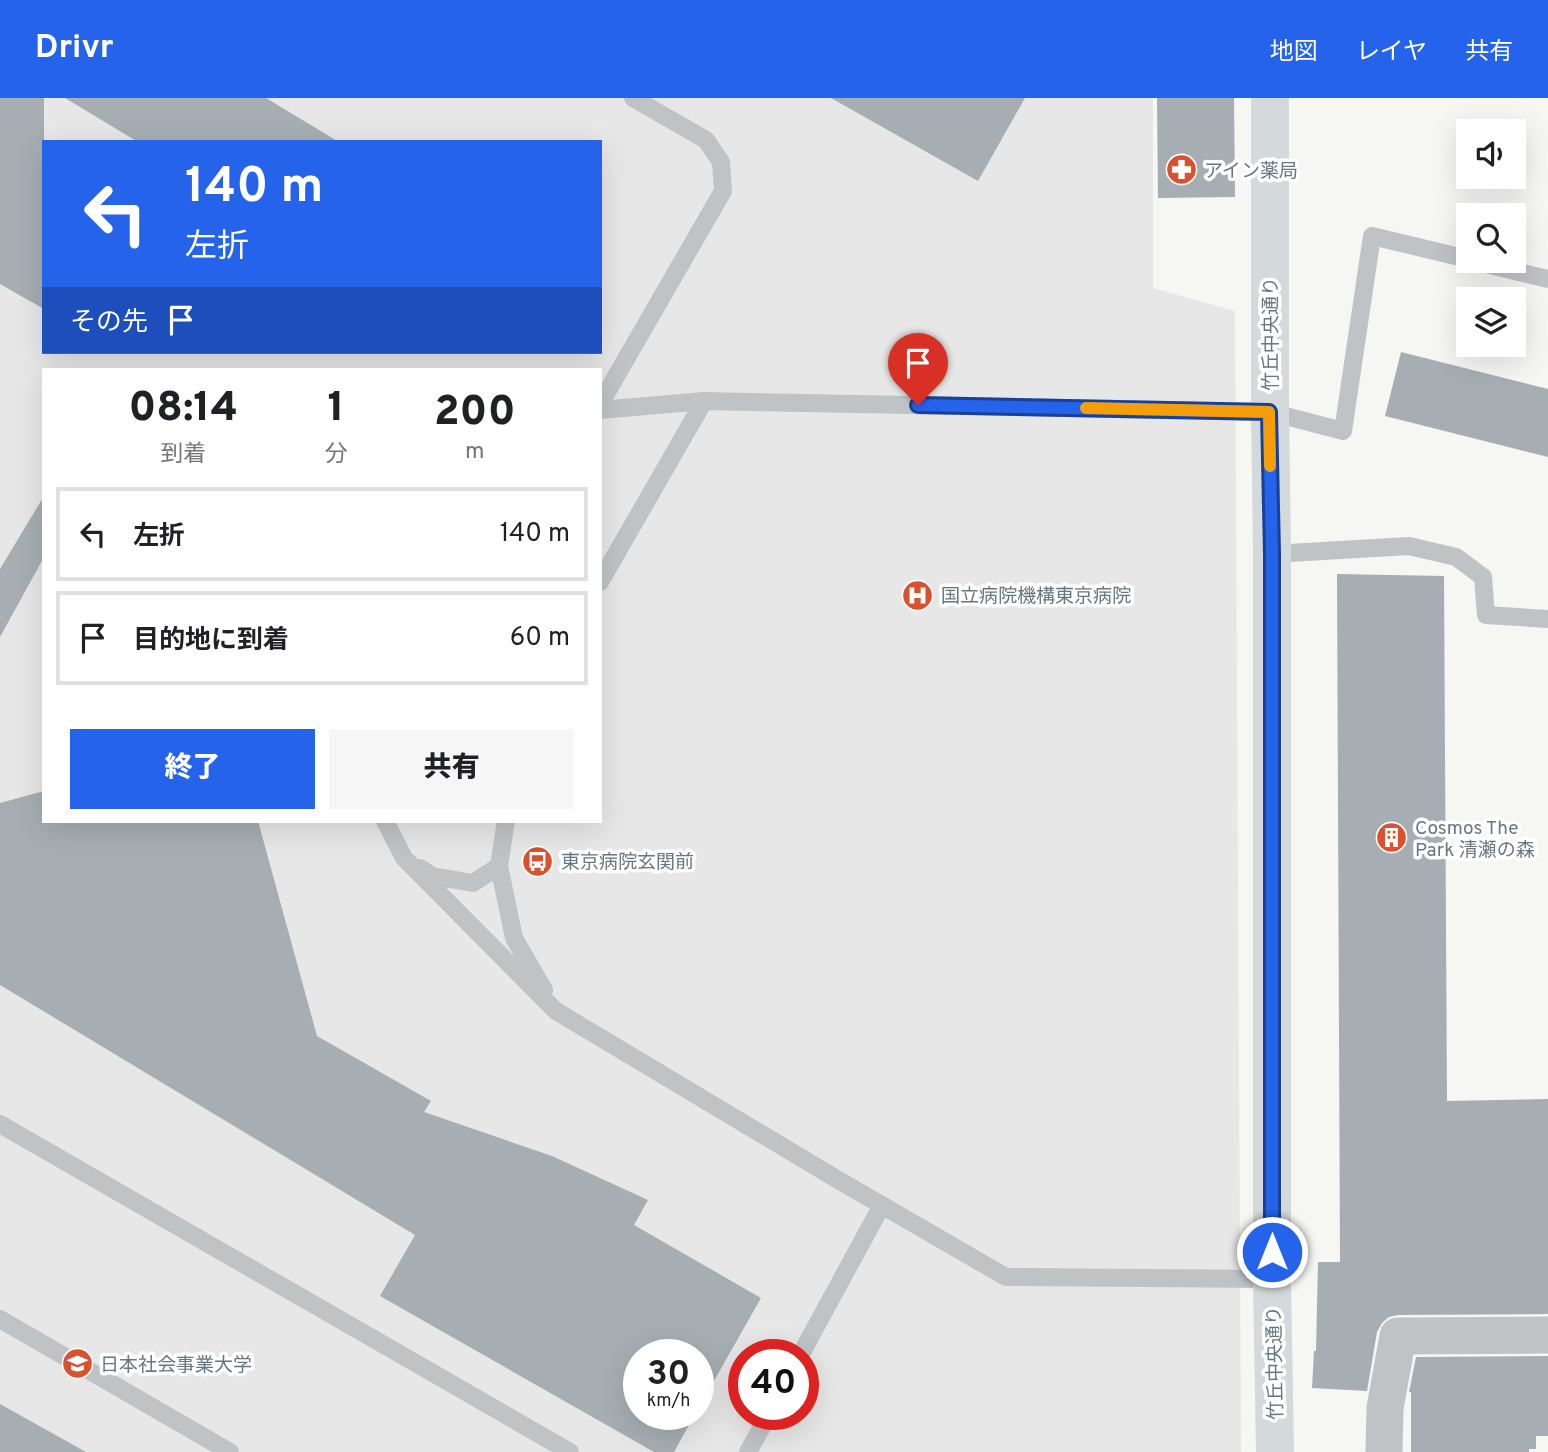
<!DOCTYPE html>
<html lang="ja">
<meta charset="utf-8">
<style>
body{margin:0;font-family:Overpass,"Noto Sans JP",sans-serif;background:#f6f6f6;color:#202124;height:100vh;display:flex;flex-direction:column;font-size:26px;white-space:nowrap}
*{box-sizing:border-box;margin:0}
p{font-size:23px;color:#757577}
.icon{flex:none;width:38px;height:38px;fill:none;stroke:currentColor;stroke-width:2;stroke-linecap:round;stroke-linejoin:round}
.map{position:relative;flex:1;overflow:hidden}
.side{position:absolute;left:42px;top:270px;width:560px;height:455px;display:flex;flex-direction:column;background:#fff;border-radius:0px;box-shadow:0 7px 28px #0002}
.side>*{flex:none}
.banner{position:absolute;left:42px;top:42px;width:560px;height:214px;border-radius:0px;box-shadow:0 7px 28px #0002;background:#2563eb;color:#fff;overflow:hidden}
.buttons{position:absolute;left:1456px;top:21px;display:grid;gap:14px}
.buttons a{display:grid;place-items:center;width:70px;height:70px;border-radius:0px;background:#fff;box-shadow:0 7px 28px #0002;font-size:35px}
.speed{position:absolute;left:623px;top:1241px;display:flex;gap:14px;font-size:35px;font-weight:700;text-align:center}
.speed>*{display:grid;place-content:center;width:91px;height:91px;border-radius:50%;background:#fff;box-shadow:0 7px 28px #0002;line-height:1}
.speed small{font-size:18px;font-weight:400}
.speed .limit{border:10px solid #d22;background:#fff;color:#111}
.pin{position:absolute;display:grid;place-items:center;width:60px;height:60px;color:#fff;margin:-72px -30px;border-radius:50% 50% 50% 0;rotate:-45deg;box-shadow:0 0 7px #0007}
.pin .icon{rotate:45deg}
.me{position:absolute;width:77px;margin:-38px;rotate:0deg;stroke-linejoin:round;filter:drop-shadow(0 0 5px #0008)}
.turn{display:flex;align-items:center;gap:24px;height:147px;padding:0 28px;font-size:32px}
.turn .icon{width:91px;height:91px;stroke-width:2.5}
.turn b{display:block;font-size:49px;line-height:60px}
.then{display:flex;align-items:center;height:66px;padding:0 28px;background:#0003;gap:14px;font-size:26px}
.eta{display:flex;justify-content:space-evenly;align-items:center;height:119px;text-align:center}
.eta b{font-size:42px;font-weight:800;line-height:49px}
.primary-button{display:flex;gap:14px;margin-top:auto;padding:14px 28px}
.primary-button a{flex:1;height:80px;border-radius:0px;background:#2563eb;color:#fff;font-size:28px;font-weight:800;line-height:80px;text-align:center}
.primary-button a+a{background:#f6f6f6;color:#202124}
ul{padding:0;list-style:none}
li{display:flex;align-items:center;gap:21px;height:94px;margin:0 14px 10px;padding:0 14px;border:4px solid #e0e0e0;border-radius:0px}
li div{flex:1}
li b{display:block;font-size:26px}
li em{font-style:normal}
header{display:flex;align-items:center;gap:42px;box-sizing:border-box;height:98px;padding:0 35px;background:#2563eb;color:#fff}
header strong{font-size:33px}
nav{display:flex;gap:38px;margin-inline-start:auto;font-size:24px}
.map>svg:first-child{display:block}
.built{fill:#e6e7e6;fill-rule:evenodd}
.building{fill:#a6aeb3}
.lines{fill:none;stroke-linecap:round;stroke-linejoin:round}
.lane{stroke:#bfc3c6;stroke-width:18}
.street{stroke:#bfc3c6;stroke-width:37}
.secondary{stroke:#d4d9dc;stroke-width:38}
.route-casing{stroke:#184099;stroke-width:18}
.route{stroke:#2563eb;stroke-width:12}
.slow{stroke:#f59e0b;stroke-width:12}
.labels{text-anchor:middle;stroke-width:7;stroke-linejoin:round;paint-order:stroke}
.poi-label{font-size:19px;fill:#667782;stroke:#fff;text-anchor:start}
.street-label{font-size:19px;fill:#667782;stroke:#fff}
</style>
<header>
<strong>Drivr</strong>
<nav><a>地図</a><a>レイヤ</a><a>共有</a></nav>
</header>
<div class="map">
<svg width="1548" height="1354" viewBox="0 0 1548 1354">
<rect width="100%" height="100%" fill="#f6f6f3"/>
<!-- built -->
<path class="built" d="M0 0H1153V190L1235 213 1241 1354H0ZM44 44H600V254H44ZM44 271H600V723H44ZM639 1256H698V1316H639ZM744 1256H803V1316H744Z"/>
<!-- building -->
<g class="building">
<polygon points="0,0 44,0 44,211 0,186"/>
<polygon points="65,0 266,0 339,44 138,44"/>
<polygon points="831,0 1025,0 978,83"/>
<polygon points="1157,0 1234,0 1235,99 1158,100"/>
<polygon points="1401,254 1548,291 1548,359 1385,318"/>
<polygon points="44,398 44,459 0,539 0,471"/>
<polygon points="1337,476 1444,478 1447,1003 1548,1001 1548,1216 1398,1217 1389,1219 1382,1225 1377,1234 1367,1293 1312,1290 1314,1253 1316,1253 1318,1164 1340,1164"/>
<polygon points="44,693 44,723 258,723 317,938 431,1003 424,1014 552,1058 648,1102 634,1127 761,1200 698,1311 698,1256 639,1256 639,1316 695,1316 674,1354 654,1354 380,1198 415,1137 0,887 0,705"/>
<polygon points="1548,1258 1548,1338 1536,1338 1536,1351 1529,1351 1529,1354 1411,1354 1411,1294 1409,1294 1416,1259"/>
<polygon points="0,1306 86,1354 0,1354"/>
</g>
<g class="lines">
<!-- lane -->
<g class="lane">
<polyline points="1474,163 1548,181"/>
<polyline points="600,306 723,93 721,64 706,42 633,0"/>
<polyline points="600,312 704,303 1270,314 1343,333 1372,138 1468,161"/>
<polyline points="1272,456 1409,448 1456,459 1483,479 1486,517 1548,521"/>
<polyline points="600,484 704,303"/>
<polyline points="385,723 404,760 556,913 840,1083 1006,1179 1272,1181"/>
<polyline points="506,723 499,768 514,840 544,892"/>
<polyline points="420,770 432,778 473,785 499,768"/>
<polyline points="0,1026 570,1354"/>
<polyline points="0,1221 230,1354"/>
<polyline points="801,1256 882,1107"/>
<polyline points="748,1354 769,1316"/>
</g>
<!-- street -->
<polyline class="street" points="1384,1354 1385,1310 1398,1238 1548,1237"/>
<!-- secondary -->
<polyline class="secondary" points="1270,0 1270,314 1272,456 1272,1181 1275,1354"/>
</g>
<g class="lines">
<defs>
<polyline id="route" points="918,307 1269,314 1272,456 1272,1154"/>
</defs>
<!-- route casing -->
<use href="#route" class="route-casing"/>
<!-- route -->
<use href="#route" class="route"/>
<!-- slow -->
<polyline class="slow" points="1086,310 1269,314 1270,368"/>
</g>
<!-- icons -->
<defs>
<symbol id="pharmacy-disc" viewBox="-11 -11 22 22"><circle r="9.5" fill="#da512f" stroke="#fff"/><path d="M-2-6h4v4h4v4h-4v4h-4v-4h-4v-4h4Z" fill="#fff"/></symbol>
<symbol id="hospital-disc" viewBox="-11 -11 22 22"><circle r="9.5" fill="#da512f" stroke="#fff"/><path d="M-5-5h3v3.5h4V-5h3V5h-3V1.5h-4V5h-3Z" fill="#fff"/></symbol>
<symbol id="building-disc" viewBox="-11 -11 22 22"><circle r="9.5" fill="#da512f" stroke="#fff"/><path d="M-4-6H4V6H1V3H-1V6H-4ZM-2.5-4.3h1.7v1.8h-1.7ZM.8-4.3h1.7v1.8H.8ZM-2.5-1h1.7V.8h-1.7ZM.8-1h1.7V.8H.8Z" fill="#fff"/></symbol>
<symbol id="bus-disc" viewBox="-11 -11 22 22"><circle r="9.5" fill="#da512f" stroke="#fff"/><path d="M-5-6H5V4H4V6H2V4H-2V6H-4V4H-5ZM-3.5-4V0h7V-4ZM-3.5 1.2v1.5H-2V1.2ZM2 1.2v1.5H3.5V1.2Z" fill="#fff"/></symbol>
<symbol id="university-disc" viewBox="-11 -11 22 22"><circle r="9.5" fill="#da512f" stroke="#fff"/><path d="M0-5L7-2L0 1L-7-2ZM-4 1L0 2.5L4 1V4Q0 6-4 4Z" fill="#fff"/></symbol>
</defs>
<g fill-rule="evenodd">
<use href="#pharmacy-disc" x="1164" y="54" width="35" height="35"/>
<use href="#hospital-disc" x="900" y="480" width="35" height="35"/>
<use href="#building-disc" x="1374" y="722" width="35" height="35"/>
<use href="#bus-disc" x="520" y="746" width="35" height="35"/>
<use href="#university-disc" x="60" y="1248" width="35" height="35"/>
</g>
<g class="labels">
<!-- poi labels -->
<g class="poi-label">
<text x="1204" y="79">アイン薬局</text>
<text x="941" y="504">国立病院機構東京病院</text>
<text x="1415" y="736">Cosmos The<tspan x="1415" dy="22">Park 清瀬の森</tspan></text>
<text x="561" y="770">東京病院玄関前</text>
<text x="100" y="1273">日本社会事業大学</text>
</g>
<!-- street labels -->
<g class="street-label">
<text transform="translate(1270 236) rotate(-90)" y="7">竹丘中央通り</text>
<text transform="translate(1274 1265) rotate(-91)" y="7">竹丘中央通り</text>
</g>
</g>
</svg>
<div class="buttons">
<a><svg class="icon" aria-label="sound" viewBox="0 0 24 24"><path d="M4 9h4l5-4v14l-5-4H4zM17 9q2 3 0 6"/></svg></a>
<a><svg class="icon" aria-label="search" viewBox="0 0 24 24"><circle cx="10" cy="10" r="6"/><path d="M15 15l6 6"/></svg></a>
<a><svg class="icon" aria-label="layers" viewBox="0 0 24 24"><path d="M12 4l9 5-9 5-9-5zM3 14l9 5 9-5"/></svg></a>
</div>
<div class="speed"><div>30<small>km/h</small></div><div class="limit">40</div></div>
<div class="pin" style="left:918px;top:307px;background:#d93025"><svg class="icon" aria-label="arrive" viewBox="0 0 24 24"><path d="M6 21V4h12l-3 4 3 4H6"/></svg></div>
<svg class="me" style="left:1272px;top:1154px" viewBox="-20 -20 40 40"><circle r="17" fill="#2563eb" stroke="#fff" stroke-width="3"/><path d="M0-11L8 9 0 5-8 9z" fill="#fff"/></svg>
<div class="banner">
<div class="turn"><svg class="icon" aria-label="left" viewBox="0 0 24 24"><path d="M17 20v-9H6M10 6l-5 5 5 5"/></svg><div><b>140 m</b>左折</div></div>
<div class="then">その先<svg class="icon" aria-label="arrive" viewBox="0 0 24 24"><path d="M6 21V4h12l-3 4 3 4H6"/></svg></div>
</div>
<section class="side">
<div class="eta">
<div><b>08:14</b><p>到着</p></div>
<div><b>1</b><p>分</p></div>
<div><b>200</b><p>m</p></div>
</div>
<ul>
<li><svg class="icon" aria-label="left" viewBox="0 0 24 24"><path d="M17 20v-9H6M10 6l-5 5 5 5"/></svg><div><b>左折</b></div><em>140 m</em></li>
<li><svg class="icon" aria-label="arrive" viewBox="0 0 24 24"><path d="M6 21V4h12l-3 4 3 4H6"/></svg><div><b>目的地に到着</b></div><em>60 m</em></li>
</ul>
<div class="primary-button"><a>終了</a><a>共有</a></div>
</section>
</div>
